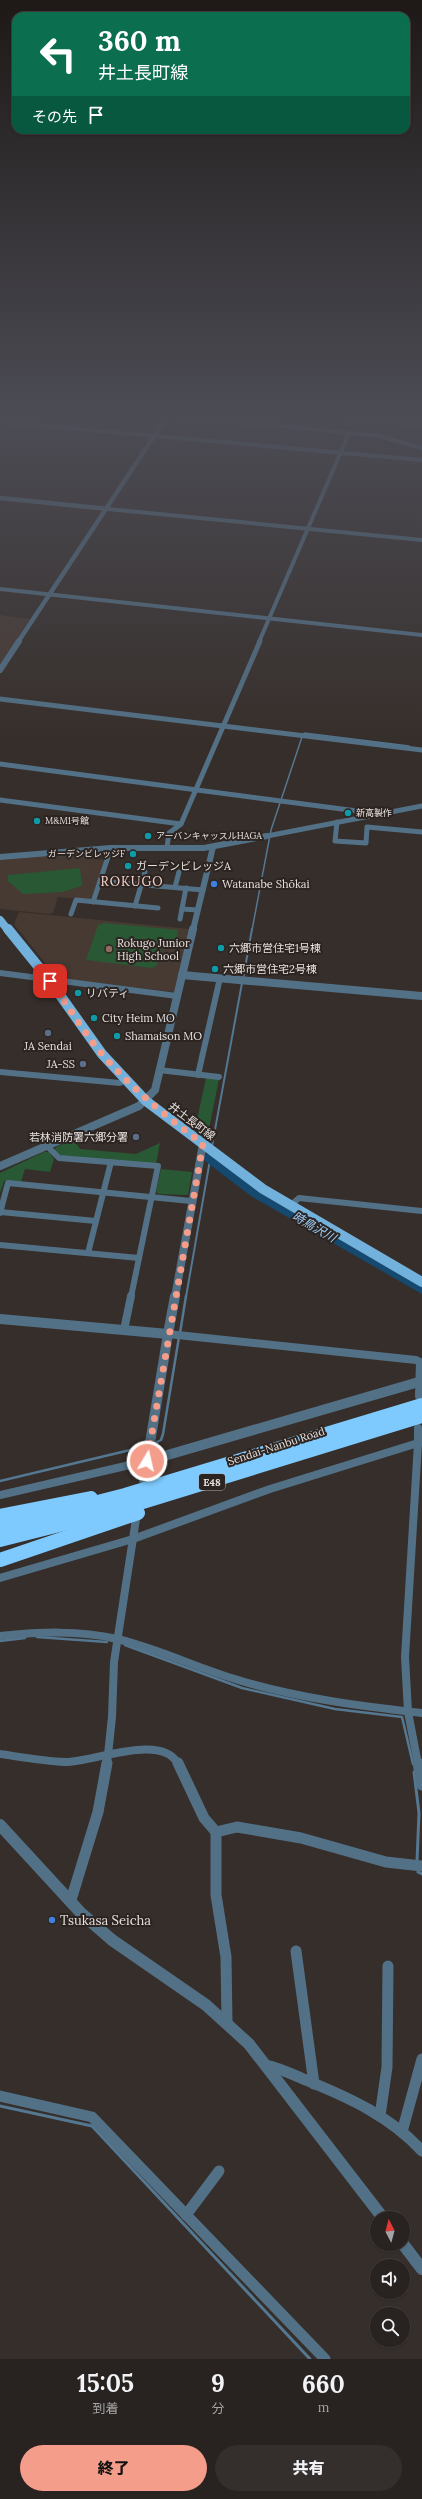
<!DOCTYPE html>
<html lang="ja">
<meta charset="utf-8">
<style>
body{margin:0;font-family:Lora,"Noto Sans JP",serif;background:#342f2d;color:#f1f3f6;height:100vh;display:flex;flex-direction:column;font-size:15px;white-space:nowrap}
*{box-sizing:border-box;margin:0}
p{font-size:13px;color:#a5a4a5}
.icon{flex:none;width:22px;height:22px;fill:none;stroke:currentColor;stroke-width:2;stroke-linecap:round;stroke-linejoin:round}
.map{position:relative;height:2359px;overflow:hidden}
.details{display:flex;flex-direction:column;background:#282220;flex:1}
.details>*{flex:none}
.hud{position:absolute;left:12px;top:12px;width:398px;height:122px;border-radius:12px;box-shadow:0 1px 3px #0004,0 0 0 1px #443f3e;background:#0b6e4f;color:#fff;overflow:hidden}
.needle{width:26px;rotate:354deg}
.fabs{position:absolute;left:370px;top:2211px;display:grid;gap:8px}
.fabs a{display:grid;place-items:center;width:40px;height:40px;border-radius:50%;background:#282220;box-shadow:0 1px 3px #0004,0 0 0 1px #443f3e;font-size:20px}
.pin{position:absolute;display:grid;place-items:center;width:34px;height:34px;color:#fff;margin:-17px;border-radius:8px;box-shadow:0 2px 6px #0006}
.me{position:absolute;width:44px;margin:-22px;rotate:9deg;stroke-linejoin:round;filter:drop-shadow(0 0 3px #0008)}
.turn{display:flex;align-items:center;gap:14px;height:84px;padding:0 20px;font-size:18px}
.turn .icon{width:52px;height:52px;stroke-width:2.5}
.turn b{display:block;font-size:28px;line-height:34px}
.then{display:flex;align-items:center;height:38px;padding:0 20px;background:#0003;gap:8px;font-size:15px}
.eta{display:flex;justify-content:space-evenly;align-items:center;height:68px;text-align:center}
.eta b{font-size:24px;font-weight:800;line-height:28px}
.action{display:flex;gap:8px;margin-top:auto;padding:8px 20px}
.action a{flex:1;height:46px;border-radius:24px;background:#f49d8b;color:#111;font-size:16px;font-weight:800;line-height:46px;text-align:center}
.action a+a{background:#342f2d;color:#f1f3f6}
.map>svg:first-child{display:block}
.built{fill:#473a33}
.green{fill:#285934}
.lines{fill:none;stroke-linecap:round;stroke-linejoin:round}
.stream-far3{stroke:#547792;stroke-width:1.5}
.stream-far2{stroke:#547792;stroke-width:2}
.stream-far1{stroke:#547792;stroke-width:2.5}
.stream{stroke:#547792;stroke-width:3}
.river{fill:#154970;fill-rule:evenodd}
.minor-far4{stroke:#537186;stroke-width:4}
.minor-far3{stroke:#537186;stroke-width:5}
.minor-far2{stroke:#537186;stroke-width:6}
.minor-far1{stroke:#537186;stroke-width:8}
.minor{stroke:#537186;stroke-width:11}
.tertiary-far4{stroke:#537186;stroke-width:4.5}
.tertiary-far3{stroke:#537186;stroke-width:6}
.tertiary-far2{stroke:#537186;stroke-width:8}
.tertiary-far1{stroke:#537186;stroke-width:10}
.tertiary{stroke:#537186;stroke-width:12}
.primary-far1{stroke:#72b1dc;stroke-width:8}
.primary{stroke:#72b1dc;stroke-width:10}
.motorway{stroke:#7ecafe;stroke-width:14}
.route{stroke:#f49d8b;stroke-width:7;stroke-dasharray:0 12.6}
.culture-dot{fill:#0f9aa8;stroke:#2c2420;stroke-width:1.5}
.shop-dot{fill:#3f7fe0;stroke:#2c2420;stroke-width:1.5}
.education-dot{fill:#8d6e63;stroke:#2c2420;stroke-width:1.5}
.service-dot{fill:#5c6f8a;stroke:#2c2420;stroke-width:1.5}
.labels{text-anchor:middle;stroke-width:4;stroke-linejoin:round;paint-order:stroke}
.far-poi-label{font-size:9px;fill:#e7e2e0;stroke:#2c2420;text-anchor:start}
.shield{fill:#2c2420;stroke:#afa9a6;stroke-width:1}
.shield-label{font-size:10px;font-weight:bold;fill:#e7e2e0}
.poi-label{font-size:11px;fill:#e7e2e0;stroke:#2c2420;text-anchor:start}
.street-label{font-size:11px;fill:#e7e2e0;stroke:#2c2420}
.water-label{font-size:12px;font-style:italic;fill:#9ccefa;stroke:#2c2420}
.quarter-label{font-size:13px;letter-spacing:1px;fill:#f8d5ce;stroke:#2c2420}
.near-poi-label{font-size:13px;fill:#e7e2e0;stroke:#2c2420;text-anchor:start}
</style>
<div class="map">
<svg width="422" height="2359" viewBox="0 0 422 2359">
<rect width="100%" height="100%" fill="#362e2a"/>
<!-- built -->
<g class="built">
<polygon points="0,615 30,619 0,664"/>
<polygon points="95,850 96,859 105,860 91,900 58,897 53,913 49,914 0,909 0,859"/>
<polygon points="19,912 189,929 174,992 57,978 14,924"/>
</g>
<!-- green -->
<g class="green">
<polygon points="80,868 82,886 62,892 23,894 8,881 8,875"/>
<polygon points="105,923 178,930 177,940 165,939 157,965 152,968 86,960 98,925"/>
<polygon points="206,1078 219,1079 207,1139 195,1129"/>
<polygon points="74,1140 80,1149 136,1154 160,1143 156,1164 61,1156 54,1151 56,1147"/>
<polygon points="44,1152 49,1152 54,1159 50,1172 25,1169 21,1182 4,1181 0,1193 0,1173"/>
<polygon points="161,1169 192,1172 188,1195 159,1194 156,1192"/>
</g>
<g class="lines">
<!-- stream-far3 -->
<g class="stream-far3">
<polyline points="304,733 409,746"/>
<polyline points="252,930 271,830 302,737"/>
</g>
<!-- stream-far2 -->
<g class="stream-far2">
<polyline points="243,979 252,929"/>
<polyline points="212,1146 242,983"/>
<polyline points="186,1297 211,1154"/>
</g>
<!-- stream-far1 -->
<g class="stream-far1">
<polyline points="180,1333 186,1296"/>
<polyline points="153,1444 161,1440 163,1434 179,1337"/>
<polyline points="0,1481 147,1446"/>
<polyline points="37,1637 107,1642"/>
<polyline points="0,1641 25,1638"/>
<polyline points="125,1645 242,1688 335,1709 402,1717 413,1764"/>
</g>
<!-- stream -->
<g class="stream">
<polyline points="414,1772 419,1813 417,1861"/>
<polyline points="418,1872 422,1874"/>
<polyline points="0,2106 92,2126 310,2359"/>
</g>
<!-- river -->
<polygon class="river" points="210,1153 261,1190 422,1282 422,1294 251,1196 205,1161 204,1158 205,1155"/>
<!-- minor-far4 -->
<g class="minor-far4">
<polyline points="26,415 166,418 264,424 379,436 422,448"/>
<polyline points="305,415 422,425"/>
<polyline points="0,422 422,460"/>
<polyline points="108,509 422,540"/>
<polyline points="0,589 422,635"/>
<polyline points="259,642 349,433"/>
</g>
<!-- minor-far3 -->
<g class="minor-far3">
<polyline points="0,699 422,750"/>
<polyline points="0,764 380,814"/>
<polyline points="0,800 181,824 169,833 167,847"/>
<polyline points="337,822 335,841 366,843 367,827 422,832"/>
<polyline points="181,824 260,641"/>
<polyline points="267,836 422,806"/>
<polyline points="100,881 203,890"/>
<polyline points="175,887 179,872"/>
<polyline points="93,902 111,848"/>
<polyline points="135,906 145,872"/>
<polyline points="182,909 198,910"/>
<polyline points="71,914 76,900 158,908"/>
<polyline points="180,919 186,888"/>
</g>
<!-- minor-far2 -->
<g class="minor-far2">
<polyline points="0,973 177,996"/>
<polyline points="159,1070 219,1077"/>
<polyline points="0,1072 120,1083 125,1080"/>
<polyline points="198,1075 220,978"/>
<polyline points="46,1145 59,1158 158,1166 131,1297"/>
<polyline points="291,1205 299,1198 422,1211"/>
<polyline points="0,1212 96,1221"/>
<polyline points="0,1213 8,1183 191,1201"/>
<polyline points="0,1245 139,1258"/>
<polyline points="88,1253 111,1162"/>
</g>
<!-- minor-far1 -->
<g class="minor-far1">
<polyline points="124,1330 131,1296"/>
<polyline points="168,1334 416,1360 420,1362 419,1396"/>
<polyline points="0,1495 147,1461 143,1480"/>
<polyline points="0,1578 133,1539 270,1489 418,1443 418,1428"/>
<path d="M0 1636C39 1632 79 1630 117 1639 159 1649 197 1668 238 1680 297 1698 360 1706 422 1713"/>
<path d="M0 1754C21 1757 43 1761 65 1762 90 1763 162 1732 178 1764"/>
<polyline points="107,1764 112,1717 114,1662 136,1519"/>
<polyline points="418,1764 408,1712 405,1657 418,1443 422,1442"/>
</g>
<!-- minor -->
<g class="minor">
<polyline points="178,1763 204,1818 216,1832"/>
<polyline points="418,1763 422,1785"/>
<polyline points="71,1900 98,1812 107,1763"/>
<polyline points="296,1951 314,2084"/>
<polyline points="227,2023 226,1957 216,1895 216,1832 237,1827 301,1838 386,1862 422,1866"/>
<path d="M265 2065C280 2068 294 2075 308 2081 350 2098 391 2117 422 2151"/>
<polyline points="0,2096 92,2117 325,2359"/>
<polyline points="380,2116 387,2067 388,1966"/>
<polyline points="402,2132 422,2059"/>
<polyline points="186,2215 219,2171"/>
</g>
<!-- tertiary-far4 -->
<g class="tertiary-far4">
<polyline points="0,498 108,509"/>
<polyline points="18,642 168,415"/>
</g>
<!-- tertiary-far3 -->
<g class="tertiary-far3">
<polyline points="0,670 19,641"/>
<polyline points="0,857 111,848 204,848 267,836"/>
<polyline points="193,930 213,847"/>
</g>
<!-- tertiary-far2 -->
<g class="tertiary-far2">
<polyline points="182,975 422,996"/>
<polyline points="0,1166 139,1106 155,1090 193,929"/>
<polyline points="175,1297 203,1144"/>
</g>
<!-- tertiary-far1 -->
<g class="tertiary-far1">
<polyline points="0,1319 168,1334 175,1296"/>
<polyline points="168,1334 147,1461 422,1381"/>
</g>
<!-- tertiary -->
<g class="tertiary">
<polyline points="0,1825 81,1913 112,1940 206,2005 249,2044 383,2218"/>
<polyline points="403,2244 422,2269"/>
</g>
<!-- primary-far1 -->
<polyline class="primary-far1" points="0,920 8,930"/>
<!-- primary -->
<polyline class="primary" points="8,929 50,981 102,1054 146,1101 263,1189 422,1282"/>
<!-- motorway -->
<g class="motorway">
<polyline points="0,1516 91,1498"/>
<polyline points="0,1527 125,1495 422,1405"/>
<polyline points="0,1540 107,1513 422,1416"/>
<polyline points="0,1560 138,1513"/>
</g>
</g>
<!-- sky -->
<linearGradient id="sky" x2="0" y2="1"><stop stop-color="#1e1917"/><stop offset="0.56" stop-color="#4c4c55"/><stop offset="1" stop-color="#4c4c55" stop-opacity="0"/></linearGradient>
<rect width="422" height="745" fill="url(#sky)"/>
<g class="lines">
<!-- route -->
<path class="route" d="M50 981C68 1005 83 1032 103 1055 133 1090 167 1117 203 1144L147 1461"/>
</g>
<!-- markers -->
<g class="culture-dot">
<circle cx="348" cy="813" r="4"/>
<circle cx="37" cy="821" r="4"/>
<circle cx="148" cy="836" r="4"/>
<circle cx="133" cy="854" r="4"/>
<circle cx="128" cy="866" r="4"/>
<circle cx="221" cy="948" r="4"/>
<circle cx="215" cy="969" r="4"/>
<circle cx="78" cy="993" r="4"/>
<circle cx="94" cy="1018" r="4"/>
<circle cx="117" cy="1036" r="4"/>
</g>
<g class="shop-dot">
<circle cx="214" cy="884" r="4"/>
<circle cx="52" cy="1920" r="4"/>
</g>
<circle class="education-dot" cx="109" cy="949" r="4"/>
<g class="service-dot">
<circle cx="48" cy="1033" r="4"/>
<circle cx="83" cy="1064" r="4"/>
<circle cx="136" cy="1137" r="4"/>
</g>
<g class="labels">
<!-- far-poi labels -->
<g class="far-poi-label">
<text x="356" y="816">新高製作</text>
<text x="45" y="824">M&amp;M1号館</text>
<text x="156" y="839">アーバンキャッスルHAGA</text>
<text x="125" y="857" text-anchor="end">ガーデンビレッジF</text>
</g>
<!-- shield labels -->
<rect class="shield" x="199" y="1474" width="26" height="16" rx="3"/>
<g class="shield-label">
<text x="212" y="1486">E48</text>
</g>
<!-- poi labels -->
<g class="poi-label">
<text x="136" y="870">ガーデンビレッジA</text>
<text x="222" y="888">Watanabe Shōkai</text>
<text x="117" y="947">Rokugo Junior<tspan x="117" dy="13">High School</tspan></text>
<text x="229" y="952">六郷市営住宅1号棟</text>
<text x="223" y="973">六郷市営住宅2号棟</text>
<text x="86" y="997">リバティ</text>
<text x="102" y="1022">City Heim MO</text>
<text x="125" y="1040">Shamaison MO</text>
<text x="48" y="1050" text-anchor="middle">JA Sendai</text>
<text x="75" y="1068" text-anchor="end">JA-SS</text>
<text x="128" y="1141" text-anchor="end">若林消防署六郷分署</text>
</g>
<!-- street labels -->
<g class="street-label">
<text transform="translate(192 1121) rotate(37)" y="4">井土長町線</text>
<text transform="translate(276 1446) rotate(-18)" y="4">Sendai-Nanbu Road</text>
</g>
<!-- water labels -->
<g class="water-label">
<text transform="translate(314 1227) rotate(30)" y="4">時鳥沢川</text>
</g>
<!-- quarter labels -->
<g class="quarter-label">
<text x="132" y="886">ROKUGO</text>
</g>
<!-- near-poi labels -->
<g class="near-poi-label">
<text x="60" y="1925">Tsukasa Seicha</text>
</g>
</g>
</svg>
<div class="fabs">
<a><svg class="needle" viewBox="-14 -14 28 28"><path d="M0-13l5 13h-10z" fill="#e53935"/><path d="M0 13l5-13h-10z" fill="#a5a4a5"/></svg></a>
<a><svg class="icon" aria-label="sound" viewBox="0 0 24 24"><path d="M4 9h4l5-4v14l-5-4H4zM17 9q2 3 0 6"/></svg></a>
<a><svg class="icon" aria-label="search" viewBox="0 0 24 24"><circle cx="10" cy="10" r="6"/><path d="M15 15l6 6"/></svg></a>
</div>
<div class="pin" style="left:50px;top:981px;background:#d93025"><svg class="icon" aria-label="arrive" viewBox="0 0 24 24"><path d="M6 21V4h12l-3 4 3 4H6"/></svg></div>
<svg class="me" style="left:147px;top:1461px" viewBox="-20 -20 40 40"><circle r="17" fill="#f49d8b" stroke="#fff" stroke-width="3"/><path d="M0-11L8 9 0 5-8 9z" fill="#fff"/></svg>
<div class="hud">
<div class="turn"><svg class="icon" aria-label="left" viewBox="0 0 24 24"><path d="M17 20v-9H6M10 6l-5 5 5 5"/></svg><div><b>360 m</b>井土長町線</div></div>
<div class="then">その先<svg class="icon" aria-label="arrive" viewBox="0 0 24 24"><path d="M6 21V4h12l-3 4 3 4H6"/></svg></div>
</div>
</div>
<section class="details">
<div class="eta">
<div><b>15:05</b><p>到着</p></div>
<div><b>9</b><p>分</p></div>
<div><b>660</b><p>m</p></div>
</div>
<div class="action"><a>終了</a><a>共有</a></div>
</section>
